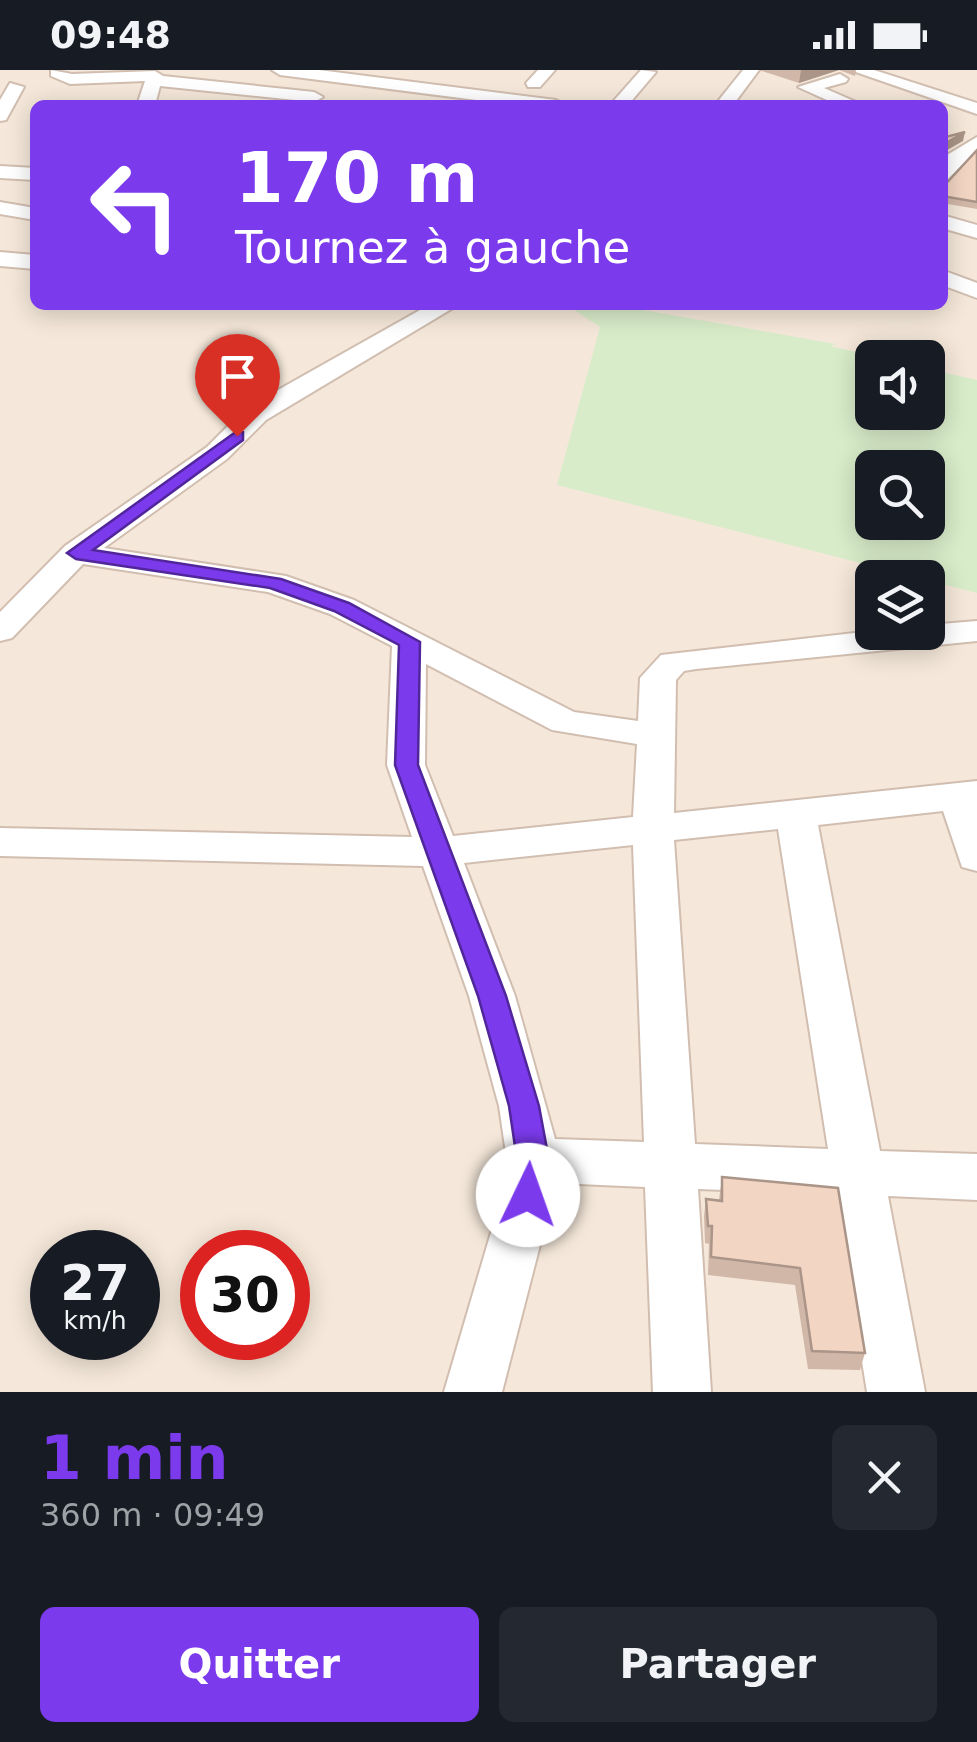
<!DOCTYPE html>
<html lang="fr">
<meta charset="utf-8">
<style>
body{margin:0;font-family:"DejaVu Sans",sans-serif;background:#242831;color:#f1f3f6;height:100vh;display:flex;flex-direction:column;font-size:38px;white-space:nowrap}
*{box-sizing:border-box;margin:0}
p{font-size:32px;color:#9ea1a6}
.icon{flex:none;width:55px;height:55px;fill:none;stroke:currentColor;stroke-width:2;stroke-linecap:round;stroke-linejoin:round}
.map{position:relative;height:1322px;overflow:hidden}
.panel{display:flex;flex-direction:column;background:#171b24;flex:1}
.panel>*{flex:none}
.top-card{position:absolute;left:30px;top:30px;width:918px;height:210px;border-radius:15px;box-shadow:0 5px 25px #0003;background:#7c3aed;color:#fff;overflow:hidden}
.buttons{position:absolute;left:855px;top:270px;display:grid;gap:20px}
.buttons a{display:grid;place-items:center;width:90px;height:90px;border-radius:15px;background:#171b24;box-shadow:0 5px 25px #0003;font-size:50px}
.speed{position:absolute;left:30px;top:1160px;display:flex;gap:20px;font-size:50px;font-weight:700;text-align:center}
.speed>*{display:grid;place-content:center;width:130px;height:130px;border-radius:50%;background:#171b24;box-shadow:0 5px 25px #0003;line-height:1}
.speed small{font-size:25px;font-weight:400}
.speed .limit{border:15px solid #d22;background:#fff;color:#111}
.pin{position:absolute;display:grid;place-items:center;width:85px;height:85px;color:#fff;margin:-102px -42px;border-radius:50% 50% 50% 0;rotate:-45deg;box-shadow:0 0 10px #0007}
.pin .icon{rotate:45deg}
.me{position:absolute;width:110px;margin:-55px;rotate:3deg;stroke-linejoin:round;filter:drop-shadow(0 0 8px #0008)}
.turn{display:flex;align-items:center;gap:35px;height:210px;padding:0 40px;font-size:45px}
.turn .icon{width:130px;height:130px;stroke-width:2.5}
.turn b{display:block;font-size:70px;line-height:85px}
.round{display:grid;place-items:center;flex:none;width:105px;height:105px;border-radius:15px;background:#242831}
.overview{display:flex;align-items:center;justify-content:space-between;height:170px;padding:0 40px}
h1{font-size:60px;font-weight:700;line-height:75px;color:#7c3aed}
.primary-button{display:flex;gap:20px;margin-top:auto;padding:20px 40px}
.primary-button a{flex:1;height:115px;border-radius:15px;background:#7c3aed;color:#fff;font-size:40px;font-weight:700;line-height:115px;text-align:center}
.primary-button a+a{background:#242831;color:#f1f3f6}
.status{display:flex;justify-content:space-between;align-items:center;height:70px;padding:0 50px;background:#171b24;direction:ltr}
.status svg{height:28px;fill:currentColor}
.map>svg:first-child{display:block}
.residential{fill:#f5e8da;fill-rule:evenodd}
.green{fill:#d8ecc9;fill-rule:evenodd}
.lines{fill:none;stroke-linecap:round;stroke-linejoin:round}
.minor-casing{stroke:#d1beb0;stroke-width:4}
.minor{fill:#fff;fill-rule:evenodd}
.wall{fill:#d1b7a8}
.shaded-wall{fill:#aa9588}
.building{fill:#f3d5c3;stroke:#aa9588;stroke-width:2.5}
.route{fill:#7c3aed;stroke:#51269a;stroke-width:2.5}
</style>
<div class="status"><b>09:48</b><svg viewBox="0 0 49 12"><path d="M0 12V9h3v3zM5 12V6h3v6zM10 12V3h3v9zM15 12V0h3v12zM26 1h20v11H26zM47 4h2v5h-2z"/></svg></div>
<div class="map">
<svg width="977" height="1322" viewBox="0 0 977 1322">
<rect width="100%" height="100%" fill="#fdf6ec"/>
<!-- residential -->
<path class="residential" d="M0 0H977V1322H0ZM35 35H942V235H35ZM872 288H928V342H872ZM872 398H928V452H872ZM872 508H928V562H872ZM52 1182H138V1268H52ZM202 1182H288V1268H202Z"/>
<!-- green -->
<path class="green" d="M567 235 626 237 836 274 830 276 878 287 872 288V342H928V299L977 310V523L557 415 600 257ZM872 398H928V452H872Z"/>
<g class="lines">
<defs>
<g id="minor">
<polygon points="51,0 72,4 155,1 163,6 314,22 323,27 314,32 160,16 155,35 137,35 145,11 70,14 51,6"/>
<polygon points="272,0 319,0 556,30 565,35 515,35 280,5"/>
<polygon points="538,0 555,0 540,17 528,17 526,13"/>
<polygon points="641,0 656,2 628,35 610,35"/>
<polygon points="743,0 759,0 733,35 715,35"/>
<polygon points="850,0 874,0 977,33 977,44"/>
<polygon points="840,4 848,9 846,12 824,18 863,35 838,35 798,17"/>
<polygon points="10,13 24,17 6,50 0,51 0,30"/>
<polygon points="977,67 977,80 942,115 942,88"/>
<polygon points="0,96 35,98 35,110 0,108"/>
<polygon points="0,132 35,138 35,150 0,144"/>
<polygon points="942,145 977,155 977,168 942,158"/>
<polygon points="0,182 35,185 35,199 0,196"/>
<polygon points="942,200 977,213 977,228 942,215"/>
<path d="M429 235H458L266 350 227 389 104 478 286 506 354 530 574 642 638 651 640 608 661 585 872 561 928 562V555L977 551V571L696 599 684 601 676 610 674 743 977 711V801L962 797 943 741 818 755 880 1081 977 1084V1130L888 1126 925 1322H867L835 1124 698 1119 711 1322H653L645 1117 556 1113 502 1322H444L502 1125 507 1090 499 1036 469 926 423 796 0 786V758L412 767 387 695 392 576 330 544 268 522 83 494 12 568 0 571V542L65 476 207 377 246 338ZM426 594 552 660 637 674 633 747 453 766 425 695ZM778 759 828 1079 695 1074 674 770ZM633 775 644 1072 555 1069 515 926 464 793Z"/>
</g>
</defs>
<!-- minor casing -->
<use href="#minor" class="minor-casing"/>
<!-- minor -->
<use href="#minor" class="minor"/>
</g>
<!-- wall -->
<g class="wall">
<polygon points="759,0 856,0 855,6 839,0 799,13"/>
<polygon points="977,80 977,139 942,133 942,118"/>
<polygon points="722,1107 838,1118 865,1283 860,1300 808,1299 795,1215 708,1205 709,1174 705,1173 704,1146 706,1129 719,1130"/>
</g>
<!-- shaded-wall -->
<g class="shaded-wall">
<polygon points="801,0 839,0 799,13"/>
<polygon points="965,62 963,71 942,83 942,75"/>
</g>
<!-- building -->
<g class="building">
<polygon points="965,62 942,75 942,68"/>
<polygon points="977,80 977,132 942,126 942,118"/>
<polygon points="722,1107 838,1118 865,1283 812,1281 800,1198 711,1187 712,1156 708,1156 706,1129 722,1131"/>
</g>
<!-- route -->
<polygon class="route" points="237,361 243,362 243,370 93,480 281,509 349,533 420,572 418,695 506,926 539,1036 549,1090 539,1135 528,1139 516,1135 512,1125 517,1090 509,1036 478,926 395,695 399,575 334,541 270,518 76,489 67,483"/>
</svg>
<div class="buttons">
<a><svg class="icon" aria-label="sound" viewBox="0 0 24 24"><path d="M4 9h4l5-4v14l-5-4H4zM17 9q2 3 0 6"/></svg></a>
<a><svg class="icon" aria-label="search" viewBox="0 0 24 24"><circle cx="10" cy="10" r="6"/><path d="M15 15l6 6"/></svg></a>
<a><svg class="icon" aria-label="layers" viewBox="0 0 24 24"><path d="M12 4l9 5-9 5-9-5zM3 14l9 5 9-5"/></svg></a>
</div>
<div class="speed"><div>27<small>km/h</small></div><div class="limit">30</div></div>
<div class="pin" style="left:237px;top:366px;background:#d93025"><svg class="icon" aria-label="arrive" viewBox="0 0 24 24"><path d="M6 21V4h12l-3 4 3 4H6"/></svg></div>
<svg class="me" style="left:528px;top:1125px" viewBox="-20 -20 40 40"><circle r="19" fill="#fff"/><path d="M0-13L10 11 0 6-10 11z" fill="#7c3aed"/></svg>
<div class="top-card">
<div class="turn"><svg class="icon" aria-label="left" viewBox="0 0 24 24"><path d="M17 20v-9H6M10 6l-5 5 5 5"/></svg><div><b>170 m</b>Tournez à gauche</div></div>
</div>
</div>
<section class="panel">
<div class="overview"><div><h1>1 min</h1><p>360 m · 09:49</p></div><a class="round"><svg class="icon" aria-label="close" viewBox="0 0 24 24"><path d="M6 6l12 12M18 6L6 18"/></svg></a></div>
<div class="primary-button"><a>Quitter</a><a>Partager</a></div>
</section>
